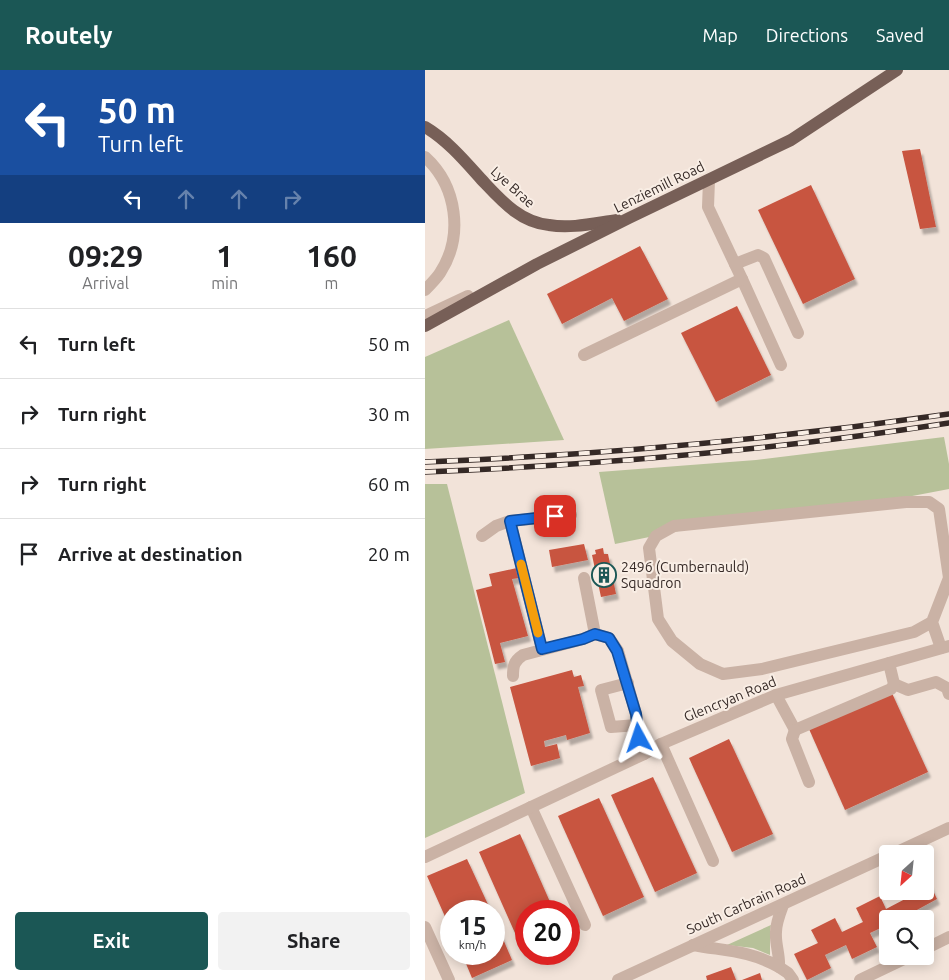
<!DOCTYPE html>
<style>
body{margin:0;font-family:Ubuntu,sans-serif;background:#f2f2f2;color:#202124;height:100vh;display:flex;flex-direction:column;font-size:19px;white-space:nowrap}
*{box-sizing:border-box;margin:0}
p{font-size:16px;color:#757577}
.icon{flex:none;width:28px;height:28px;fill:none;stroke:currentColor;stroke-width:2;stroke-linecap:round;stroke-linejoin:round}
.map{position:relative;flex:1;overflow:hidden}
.drawer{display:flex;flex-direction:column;background:#fff;width:425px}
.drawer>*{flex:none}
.banner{background:#1a4fa0;color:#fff;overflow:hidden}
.needle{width:32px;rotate:207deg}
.buttons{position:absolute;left:454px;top:775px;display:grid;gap:10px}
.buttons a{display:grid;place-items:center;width:55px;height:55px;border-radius:5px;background:#fff;box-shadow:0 2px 12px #0003;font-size:25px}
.speed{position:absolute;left:15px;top:830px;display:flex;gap:10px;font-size:25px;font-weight:700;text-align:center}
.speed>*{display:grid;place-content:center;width:65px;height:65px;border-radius:50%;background:#fff;box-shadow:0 2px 12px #0003;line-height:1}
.speed small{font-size:12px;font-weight:400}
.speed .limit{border:8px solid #d22;background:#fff;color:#111}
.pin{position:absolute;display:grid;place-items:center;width:42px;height:42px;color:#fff;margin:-21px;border-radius:10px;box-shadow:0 2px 8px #0006}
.me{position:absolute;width:55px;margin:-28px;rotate:355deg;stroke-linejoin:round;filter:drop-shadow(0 0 4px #0008)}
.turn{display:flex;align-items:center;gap:18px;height:105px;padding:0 15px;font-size:22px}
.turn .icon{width:65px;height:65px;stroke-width:2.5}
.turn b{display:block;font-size:35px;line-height:42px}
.lanes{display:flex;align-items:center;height:48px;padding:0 15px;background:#0003;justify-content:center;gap:25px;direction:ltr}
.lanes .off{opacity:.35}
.eta{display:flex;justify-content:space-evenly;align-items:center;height:85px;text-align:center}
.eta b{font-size:30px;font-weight:700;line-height:35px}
.action{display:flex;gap:10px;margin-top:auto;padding:10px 15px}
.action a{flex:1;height:58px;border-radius:5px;background:#1b5755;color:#fff;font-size:20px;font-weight:700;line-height:58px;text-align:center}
.action a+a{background:#f2f2f2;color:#202124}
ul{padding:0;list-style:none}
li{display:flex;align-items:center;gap:15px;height:70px;padding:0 15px;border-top:1px solid #e0e0e0}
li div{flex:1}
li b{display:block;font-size:19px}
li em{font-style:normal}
header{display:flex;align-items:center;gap:30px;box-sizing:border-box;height:70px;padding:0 25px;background:#1b5755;color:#fff}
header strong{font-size:24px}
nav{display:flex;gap:28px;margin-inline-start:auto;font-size:18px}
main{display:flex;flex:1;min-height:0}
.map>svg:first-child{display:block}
.green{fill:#b7c199}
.building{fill:#c85440;filter:url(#shadow)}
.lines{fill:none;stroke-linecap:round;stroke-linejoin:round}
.minor{stroke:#cab2a5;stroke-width:12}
.major{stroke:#775f57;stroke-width:12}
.rail-casing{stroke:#352926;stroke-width:5.5}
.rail{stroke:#f9eee5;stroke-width:4;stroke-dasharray:11;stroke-linecap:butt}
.route-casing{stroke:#114b97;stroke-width:12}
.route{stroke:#1a73e8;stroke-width:9}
.slow{stroke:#f59e0b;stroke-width:9}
.labels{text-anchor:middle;stroke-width:4;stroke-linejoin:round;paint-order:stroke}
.street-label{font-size:14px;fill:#352926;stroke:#f9eee5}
.poi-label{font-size:14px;fill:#352926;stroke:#f9eee5;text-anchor:start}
</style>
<header>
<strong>Routely</strong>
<nav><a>Map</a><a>Directions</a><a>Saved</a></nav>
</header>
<main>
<section class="drawer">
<div class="banner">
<div class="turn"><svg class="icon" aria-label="left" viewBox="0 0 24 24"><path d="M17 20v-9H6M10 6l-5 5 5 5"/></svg><div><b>50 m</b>Turn left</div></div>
<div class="lanes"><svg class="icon" aria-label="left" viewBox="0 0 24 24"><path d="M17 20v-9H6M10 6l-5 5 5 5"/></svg><svg class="icon off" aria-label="ahead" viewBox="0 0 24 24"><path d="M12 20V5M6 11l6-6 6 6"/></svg><svg class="icon off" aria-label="ahead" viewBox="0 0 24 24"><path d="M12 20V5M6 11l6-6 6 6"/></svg><svg class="icon off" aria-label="right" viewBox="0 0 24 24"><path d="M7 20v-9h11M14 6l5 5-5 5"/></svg></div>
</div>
<div class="eta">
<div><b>09:29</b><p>Arrival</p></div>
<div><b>1</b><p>min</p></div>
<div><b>160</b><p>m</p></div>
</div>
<ul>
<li><svg class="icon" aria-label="left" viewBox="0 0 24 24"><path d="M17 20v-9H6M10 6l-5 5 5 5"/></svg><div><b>Turn left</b></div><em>50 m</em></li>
<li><svg class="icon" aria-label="right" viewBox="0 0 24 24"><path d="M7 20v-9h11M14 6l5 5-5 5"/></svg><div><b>Turn right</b></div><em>30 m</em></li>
<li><svg class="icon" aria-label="right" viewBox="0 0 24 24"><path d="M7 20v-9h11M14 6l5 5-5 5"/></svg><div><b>Turn right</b></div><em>60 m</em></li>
<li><svg class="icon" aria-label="arrive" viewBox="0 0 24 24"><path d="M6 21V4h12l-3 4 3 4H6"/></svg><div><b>Arrive at destination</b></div><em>20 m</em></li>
</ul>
<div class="action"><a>Exit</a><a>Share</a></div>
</section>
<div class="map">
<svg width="524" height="910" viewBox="0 0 524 910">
<defs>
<filter id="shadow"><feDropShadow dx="3" dy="5.5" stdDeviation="1" flood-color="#0004"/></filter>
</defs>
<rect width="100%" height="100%" fill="#f2e3d9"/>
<!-- green -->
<g class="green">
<polygon points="84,250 139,370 0,379 0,287"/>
<polygon points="519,367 524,394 524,419 482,427 337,444 190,474 174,402 331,390"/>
<polygon points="0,414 22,414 100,723 0,768"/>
<polygon points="346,855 345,861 345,885 328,878 302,875"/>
</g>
<!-- building -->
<g class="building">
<polygon points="495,79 511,157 495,159 477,81"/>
<polygon points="386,115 430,209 378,234 333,140"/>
<polygon points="215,176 243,229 199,251 187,228 137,254 122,224"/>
<polygon points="312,236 346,305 291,332 256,263"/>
<polygon points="159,474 163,490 127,497 124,480"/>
<polygon points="178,478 179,484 183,484 191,524 176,527 167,485 171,484 170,480"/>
<polygon points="92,498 94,508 87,509 103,566 75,573 80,592 70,594 51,520 67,516 64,504"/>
<polygon points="147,600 149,607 156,605 159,616 153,617 165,663 142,670 141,665 119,671 120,677 132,674 135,688 106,696 85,617"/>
<polygon points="466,621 503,702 420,740 384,659"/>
<polygon points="304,669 348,764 307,782 264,688"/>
<polygon points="228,707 272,803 230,822 186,725"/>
<polygon points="174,728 219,827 178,846 133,746"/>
<polygon points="95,764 129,841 101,841 101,879 98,881 54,782"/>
<polygon points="42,789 66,841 26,841 26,860 2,806"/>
<polygon points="500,804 512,829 490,841 494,849 462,849 462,855 445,863 452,877 427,889 421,875 400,885 406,898 382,910 369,884 393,873 386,860 410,848 417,862 438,852 431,838 455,826 461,839 482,828 478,821 500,821"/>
<polygon points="69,848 87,890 47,908 37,884 69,884"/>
<polygon points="306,897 311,910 282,910 281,906"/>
<polygon points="335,903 337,910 317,910"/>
</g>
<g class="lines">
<!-- minor -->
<g class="minor">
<path d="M0 87C32 116 39 166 15 203 11 209 5 215 0 220"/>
<polyline points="310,194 333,185 339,188 373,263"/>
<polyline points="317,209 356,295"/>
<polyline points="0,246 43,226"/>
<polyline points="159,285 317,209 283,137 284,110"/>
<polyline points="85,451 117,579"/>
<polyline points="57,466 71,456 85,451 146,445"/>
<polyline points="159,508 170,564"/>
<polyline points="507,552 489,562 337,599 298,604 275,594 247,571 233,549 224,478 231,466 249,456 481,432 504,432 514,439 524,508 507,552 516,578"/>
<path d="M88 606C88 596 89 591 98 585L158 569 170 564 184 568 193 581 211 644 214 668 219 684"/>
<polyline points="203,613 176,620 186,657 212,655"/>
<polyline points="469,614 483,620 511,612 522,618 524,624"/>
<polyline points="351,625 370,660 466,619 469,614 464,593"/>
<polyline points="370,660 367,669 384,712"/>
<polyline points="236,674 288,791"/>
<polyline points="106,737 160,855"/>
<polyline points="468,784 524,758"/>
<polyline points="0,787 219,684 236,674 351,625 524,576"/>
<path d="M358 835C355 843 351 853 351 862 350 874 355 885 354 897L363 903 368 910"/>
<polyline points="0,857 24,910"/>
<path d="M268 875C300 881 324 880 354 897"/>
<polyline points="500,879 524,867"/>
<polyline points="193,910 462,786"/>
<polyline points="435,910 485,886"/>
</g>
<!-- major -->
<g class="major">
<path d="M0 57C22 70 39 90 56 109 75 129 94 152 124 155 146 159 170 153 192 150"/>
<polyline points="0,256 112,194 204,148 366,70 472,0"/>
</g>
<defs>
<g id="rail">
<path d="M0 392C175 385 350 369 524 344"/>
<path d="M0 402C175 395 351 380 524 353"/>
</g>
</defs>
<!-- rail casing -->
<use href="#rail" class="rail-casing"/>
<!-- rail -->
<use href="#rail" class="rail"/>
</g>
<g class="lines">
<defs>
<polyline id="route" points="130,446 85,451 117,579 158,569 170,564 184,568 192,581 211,644 214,668"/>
</defs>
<!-- route casing -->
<use href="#route" class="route-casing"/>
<!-- route -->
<use href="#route" class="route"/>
<!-- slow -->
<polyline class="slow" points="96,494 113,563"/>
</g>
<!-- icons -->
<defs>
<symbol id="building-ring" viewBox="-11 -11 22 22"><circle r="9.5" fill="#f9eee5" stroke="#1b5755" stroke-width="1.5"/><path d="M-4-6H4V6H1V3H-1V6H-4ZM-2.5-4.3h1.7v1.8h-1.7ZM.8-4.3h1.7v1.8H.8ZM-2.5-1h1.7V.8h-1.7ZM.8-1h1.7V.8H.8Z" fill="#1b5755"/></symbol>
</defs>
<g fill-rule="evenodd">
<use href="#building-ring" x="165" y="491" width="28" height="28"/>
</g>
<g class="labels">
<!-- street labels -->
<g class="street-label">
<text transform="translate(88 117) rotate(42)" y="5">Lye Brae</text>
<text transform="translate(234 117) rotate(-26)" y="5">Lenziemill Road</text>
<text transform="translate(305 629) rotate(-22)" y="5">Glencryan Road</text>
<text transform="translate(321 834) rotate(-24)" y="5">South Carbrain Road</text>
</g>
<!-- poi labels -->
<g class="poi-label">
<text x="196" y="502">2496 (Cumbernauld)<tspan x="196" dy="16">Squadron</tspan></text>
</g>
</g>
</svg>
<div class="buttons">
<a><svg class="needle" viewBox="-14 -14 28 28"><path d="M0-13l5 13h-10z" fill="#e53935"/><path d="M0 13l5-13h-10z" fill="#757577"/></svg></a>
<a><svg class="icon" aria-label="search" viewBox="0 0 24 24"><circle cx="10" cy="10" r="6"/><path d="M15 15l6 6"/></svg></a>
</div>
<div class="speed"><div>15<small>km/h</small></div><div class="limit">20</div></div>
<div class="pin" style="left:130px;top:446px;background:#d93025"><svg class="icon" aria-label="arrive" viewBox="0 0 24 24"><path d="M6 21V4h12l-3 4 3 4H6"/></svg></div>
<svg class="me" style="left:214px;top:668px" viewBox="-20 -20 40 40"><path d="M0-17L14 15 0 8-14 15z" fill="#1a73e8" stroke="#fff" stroke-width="4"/></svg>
</div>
</main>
